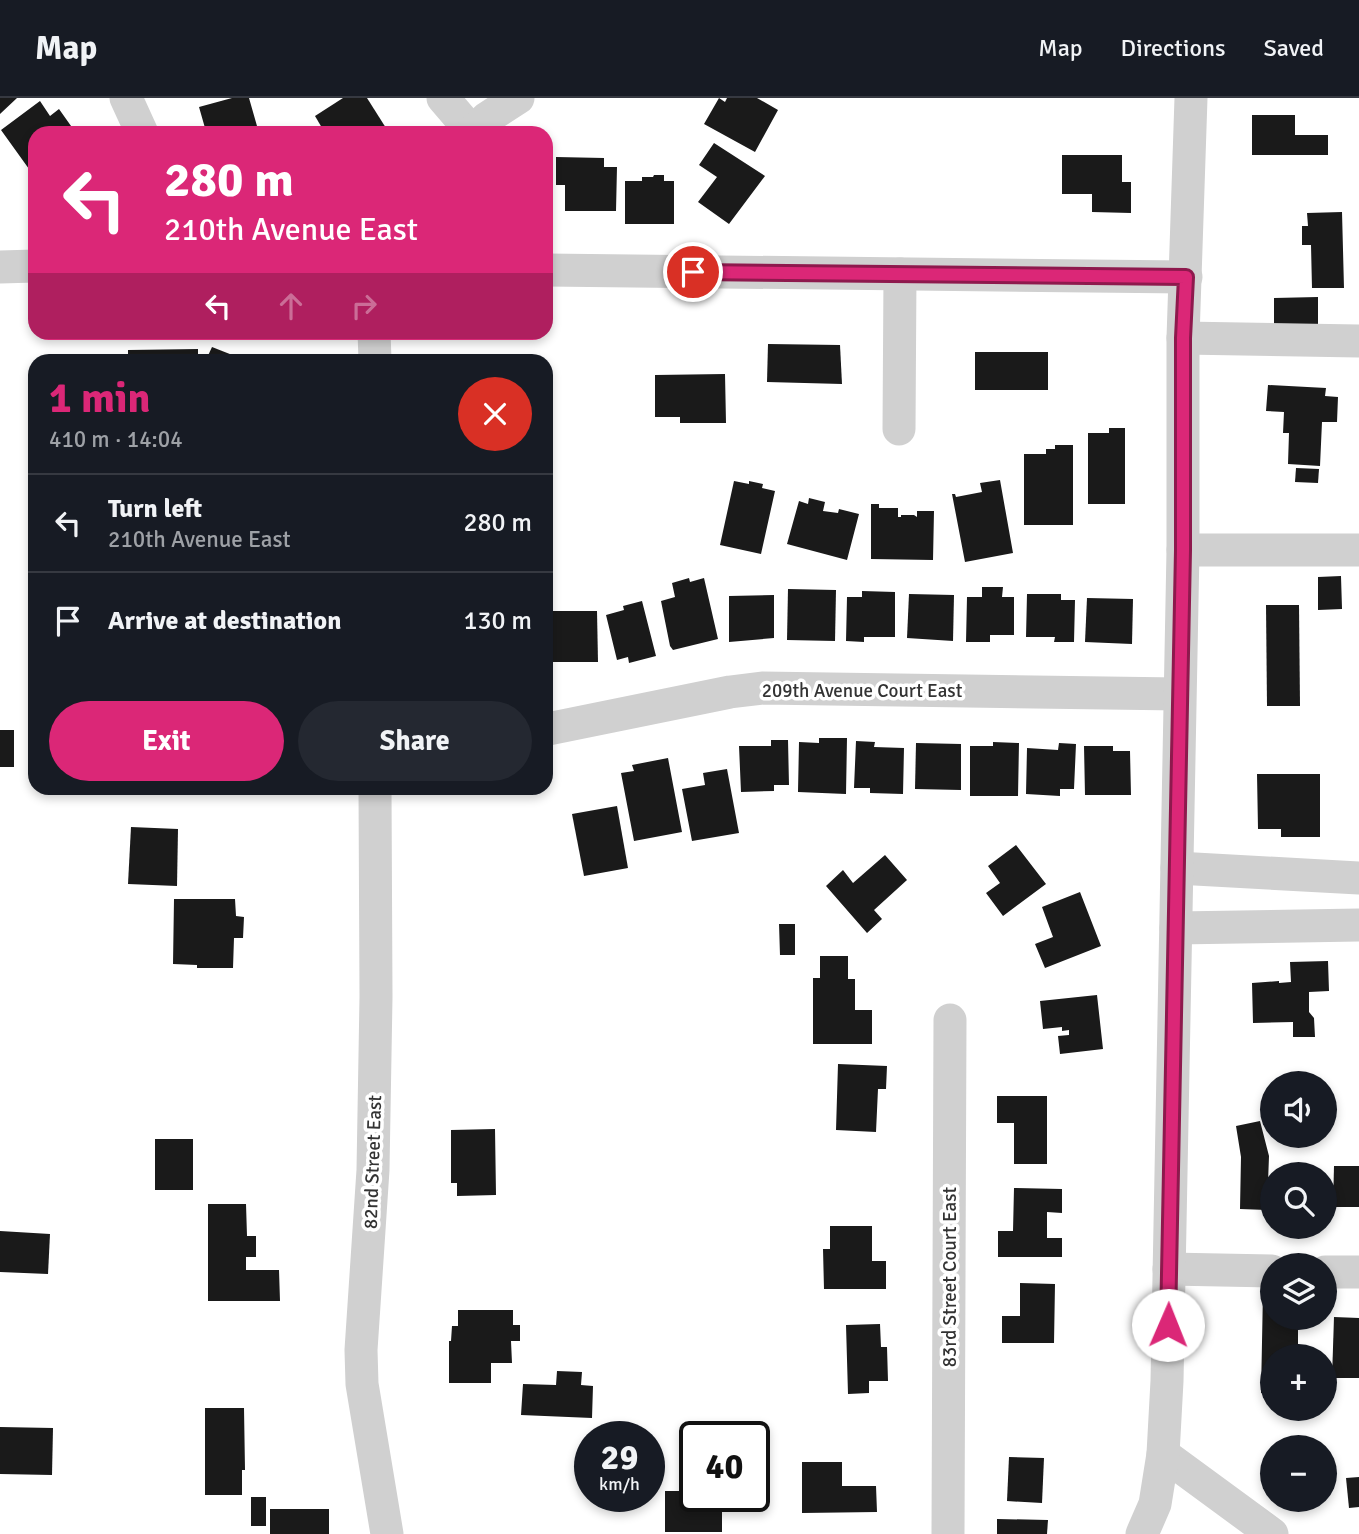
<!DOCTYPE html>
<meta charset="utf-8">
<style>
body{margin:0;font-family:Signika,sans-serif;background:#242831;color:#f1f3f6;height:100vh;display:flex;flex-direction:column;font-size:26px;white-space:nowrap}
*{box-sizing:border-box;margin:0}
p{font-size:23px;color:#9ea1a6}
.icon{flex:none;width:38px;height:38px;fill:none;stroke:currentColor;stroke-width:2;stroke-linecap:round;stroke-linejoin:round}
.map{position:relative;flex:1;overflow:hidden}
.drawer{position:absolute;left:28px;top:256px;width:525px;height:441px;display:flex;flex-direction:column;background:#171b24;border-radius:21px;box-shadow:0 4px 10px #0003}
.drawer>*{flex:none}
.banner{position:absolute;left:28px;top:28px;width:525px;height:214px;border-radius:21px;box-shadow:0 4px 10px #0003;background:#db2777;color:#fff;overflow:hidden}
.tools{position:absolute;left:1260px;top:973px;display:grid;gap:14px}
.tools a{display:grid;place-items:center;width:77px;height:77px;border-radius:50%;background:#171b24;box-shadow:0 4px 10px #0003;font-size:35px}
.speed{position:absolute;left:574px;top:1323px;display:flex;gap:14px;font-size:35px;font-weight:700;text-align:center}
.speed>*{display:grid;place-content:center;width:91px;height:91px;border-radius:50%;background:#171b24;box-shadow:0 4px 10px #0003;line-height:1}
.speed small{font-size:18px;font-weight:400}
.speed .limit{border:4px solid #111;border-radius:10px;background:#fff;color:#111}
.pin{position:absolute;display:grid;place-items:center;width:60px;height:60px;color:#fff;margin:-30px;border:4px solid #fff;border-radius:50%;box-shadow:0 2px 7px #0007}
.me{position:absolute;width:77px;margin:-38px;rotate:1deg;stroke-linejoin:round;filter:drop-shadow(0 0 5px #0008)}
.turn{display:flex;align-items:center;gap:24px;height:147px;padding:0 21px;font-size:32px}
.turn .icon{width:91px;height:91px;stroke-width:2.5}
.turn b{display:block;font-size:49px;line-height:60px}
.lanes{display:flex;align-items:center;height:66px;padding:0 21px;background:#0003;justify-content:center;gap:35px;direction:ltr}
.lanes .off{opacity:.35}
.round{display:grid;place-items:center;flex:none;width:74px;height:74px;border-radius:37px;background:#242831}
.headline{display:flex;align-items:center;justify-content:space-between;height:119px;padding:0 21px}
h1{font-size:42px;font-weight:800;line-height:52px;color:#db2777}
.primary-button{display:flex;gap:14px;margin-top:auto;padding:14px 21px}
.primary-button a{flex:1;height:80px;border-radius:42px;background:#db2777;color:#fff;font-size:28px;font-weight:800;line-height:80px;text-align:center}
.primary-button a+a{background:#242831;color:#f1f3f6}
ul{padding:0;list-style:none}
li{display:flex;align-items:center;gap:21px;height:98px;padding:0 21px;border-top:2px solid #363941}
li div{flex:1}
li b{display:block;font-size:26px}
li em{font-style:normal}
header{display:flex;align-items:center;gap:42px;box-sizing:border-box;height:98px;padding:0 35px;background:#171b24;border-bottom:2px solid #363941}
header strong{font-size:33px}
nav{display:flex;gap:38px;margin-inline-start:auto;font-size:24px}
.map>svg:first-child{display:block}
.building{fill:#1a1a1a}
.lines{fill:none;stroke-linecap:round;stroke-linejoin:round}
.minor{stroke:#d0d0d0;stroke-width:33}
.route-casing{stroke:#8e194d;stroke-width:18}
.route{stroke:#db2777;stroke-width:12}
.labels{text-anchor:middle;stroke-width:7;stroke-linejoin:round;paint-order:stroke}
.street-label{font-size:19px;fill:#333;stroke:#fff}
</style>
<header>
<strong>Map</strong>
<nav><a>Map</a><a>Directions</a><a>Saved</a></nav>
</header>
<div class="map">
<svg width="1359" height="1436" viewBox="0 0 1359 1436">
<rect width="100%" height="100%" fill="#fff"/>
<!-- building -->
<g class="building">
<polygon points="0,0 17,0 0,16"/>
<polygon points="232,0 249,0 259,35 198,35 197,33 205,30 199,9"/>
<polygon points="343,0 367,0 386,30 378,35 325,35 315,18"/>
<polygon points="719,0 725,4 727,0 757,0 778,12 755,54 704,26"/>
<polygon points="40,3 50,18 59,11 76,35 35,35 35,67 29,71 1,32"/>
<polygon points="1252,17 1295,17 1295,37 1328,37 1328,57 1252,57"/>
<polygon points="714,45 765,78 729,126 698,104 717,79 699,67"/>
<polygon points="1062,57 1122,57 1122,84 1131,84 1131,115 1092,114 1092,96 1062,96"/>
<polygon points="556,59 604,60 604,69 617,69 616,113 565,113 565,87 556,87"/>
<polygon points="654,77 664,77 664,83 674,83 674,126 625,126 625,83 642,83 642,79 653,79"/>
<polygon points="1342,114 1344,190 1312,190 1311,147 1302,147 1302,128 1308,128 1307,115"/>
<polygon points="1318,199 1318,228 1274,228 1274,200"/>
<polygon points="768,246 840,247 842,286 767,284"/>
<polygon points="212,249 245,262 206,262"/>
<polygon points="198,251 198,262 128,262 128,252"/>
<rect x="975" y="254" width="73" height="38"/>
<polygon points="725,276 726,325 680,325 680,319 655,319 655,277"/>
<polygon points="1268,287 1326,290 1325,298 1338,299 1337,324 1322,324 1320,368 1288,366 1289,335 1283,335 1284,314 1266,313"/>
<polygon points="1109,330 1125,330 1125,406 1088,406 1088,335 1109,335"/>
<polygon points="1055,347 1073,347 1073,427 1024,427 1024,356 1046,356 1046,351 1055,351"/>
<polygon points="1296,370 1319,371 1318,385 1295,384"/>
<polygon points="1000,382 1013,455 965,464 952,396 955,396 956,399 982,394 980,385"/>
<polygon points="734,383 749,386 749,383 763,386 762,390 775,393 761,456 720,447"/>
<polygon points="809,400 825,404 823,413 838,415 839,411 859,416 847,462 787,446 799,403 808,406"/>
<polygon points="871,406 879,406 879,410 898,410 898,419 901,419 901,417 914,417 917,419 917,413 934,413 933,462 871,461"/>
<polygon points="1341,478 1342,511 1318,512 1318,479"/>
<polygon points="689,480 690,484 704,480 718,541 673,552 670,548 661,503 675,499 672,485"/>
<polygon points="982,489 1003,489 1002,499 1014,499 1014,537 990,537 990,544 966,544 967,499 982,499"/>
<polygon points="788,491 836,492 835,543 787,542"/>
<polygon points="862,493 895,494 895,539 864,539 864,544 846,543 847,499 862,499"/>
<polygon points="909,496 954,497 953,543 907,540"/>
<polygon points="1027,496 1061,496 1061,502 1075,502 1074,544 1054,544 1055,539 1026,539"/>
<polygon points="774,497 774,540 729,544 729,498"/>
<polygon points="1087,500 1133,501 1132,546 1085,544"/>
<polygon points="642,503 656,558 629,565 628,559 617,562 606,517 624,512 623,508"/>
<polygon points="1266,507 1299,507 1300,608 1267,608"/>
<polygon points="549,513 597,513 598,564 549,564"/>
<rect x="0" y="632" width="14" height="37"/>
<polygon points="819,640 847,640 846,696 798,694 799,644 819,645"/>
<polygon points="771,642 788,642 789,687 774,687 774,693 741,694 739,648 771,648"/>
<polygon points="856,643 875,644 874,649 904,650 903,696 870,695 870,690 854,690"/>
<polygon points="993,644 1019,645 1018,698 970,698 970,648 993,648"/>
<polygon points="916,645 961,646 961,692 915,691"/>
<polygon points="1059,645 1076,646 1074,691 1060,691 1060,698 1026,696 1027,650 1058,652"/>
<polygon points="1084,648 1113,648 1113,653 1130,653 1131,697 1085,697"/>
<polygon points="668,660 682,734 634,743 621,675 634,673 632,667"/>
<polygon points="727,671 739,735 692,743 682,691 705,687 703,675"/>
<polygon points="1257,676 1320,676 1320,739 1281,739 1281,731 1258,731"/>
<polygon points="617,708 628,770 584,778 572,716"/>
<polygon points="131,729 178,731 177,788 128,786"/>
<polygon points="1016,747 1046,786 1003,818 986,795 1000,785 988,768"/>
<polygon points="885,757 907,782 874,812 882,821 867,835 826,788 843,772 853,785"/>
<polygon points="1080,794 1101,848 1045,870 1035,846 1053,839 1042,809"/>
<polygon points="174,801 235,801 236,818 244,819 243,840 234,840 233,870 197,870 197,867 173,866"/>
<polygon points="779,826 795,826 795,857 780,857"/>
<polygon points="820,858 848,858 848,881 855,881 855,912 872,912 872,946 813,946 813,880 820,880"/>
<polygon points="1328,863 1329,893 1309,894 1309,914 1314,920 1315,939 1293,939 1293,924 1253,925 1252,885 1279,883 1279,885 1291,884 1290,864"/>
<polygon points="1097,897 1103,951 1060,956 1058,938 1069,937 1069,932 1062,933 1062,929 1043,931 1040,903"/>
<polygon points="838,966 887,968 886,991 878,991 876,1034 836,1032"/>
<polygon points="997,998 1047,998 1047,1066 1014,1066 1014,1025 997,1025"/>
<polygon points="1260,1023 1269,1058 1267,1112 1240,1111 1241,1059 1236,1028"/>
<polygon points="495,1031 496,1097 457,1098 457,1085 451,1085 451,1032"/>
<rect x="155" y="1041" width="38" height="51"/>
<polygon points="1334,1068 1359,1068 1359,1109 1333,1109"/>
<polygon points="1014,1090 1062,1091 1062,1115 1047,1114 1047,1140 1062,1140 1062,1159 998,1159 998,1133 1013,1133"/>
<polygon points="208,1106 246,1106 247,1138 256,1138 256,1159 246,1159 246,1172 279,1172 280,1203 208,1203"/>
<polygon points="830,1128 872,1128 872,1163 886,1163 886,1191 824,1191 823,1151 830,1151"/>
<polygon points="0,1133 50,1136 48,1176 0,1174"/>
<polygon points="1020,1185 1055,1186 1054,1245 1002,1245 1002,1218 1020,1218"/>
<polygon points="1263,1193 1272,1193 1272,1220 1298,1220 1298,1258 1272,1258 1272,1296 1261,1295"/>
<polygon points="458,1212 513,1212 513,1227 520,1227 520,1243 511,1243 512,1265 491,1265 491,1285 449,1285 449,1243 451,1243 452,1228 458,1228"/>
<polygon points="1334,1219 1359,1220 1359,1280 1332,1280"/>
<polygon points="880,1226 881,1249 887,1249 888,1283 869,1283 869,1295 848,1296 846,1227"/>
<polygon points="557,1273 582,1274 581,1287 593,1288 592,1320 521,1317 523,1286 556,1287"/>
<polygon points="205,1310 244,1310 245,1372 242,1372 242,1397 205,1397"/>
<polygon points="0,1329 53,1330 52,1377 0,1376"/>
<polygon points="1009,1359 1044,1360 1042,1405 1007,1403"/>
<polygon points="802,1364 842,1364 842,1388 876,1388 877,1414 802,1415"/>
<polygon points="1359,1379 1359,1409 1349,1410 1346,1380"/>
<polygon points="665,1393 695,1393 695,1398 722,1398 722,1434 665,1434"/>
<rect x="251" y="1399" width="15" height="29"/>
<rect x="270" y="1411" width="59" height="25"/>
<polygon points="997,1421 1048,1422 1047,1436 997,1436"/>
</g>
<g class="lines">
<!-- minor -->
<g class="minor">
<polyline points="126,0 142,35"/>
<polyline points="443,0 473,35"/>
<polyline points="472,34 487,20 518,0"/>
<polyline points="0,169 35,168"/>
<polyline points="546,172 1186,179"/>
<polyline points="374,234 375,262"/>
<polyline points="1183,240 1359,243"/>
<polyline points="899,331 900,176"/>
<polyline points="1183,452 1359,452"/>
<polyline points="548,631 730,594 762,590 1179,596"/>
<polyline points="375,690 376,899 373,1072 361,1252 362,1286 387,1436"/>
<polyline points="1177,770 1359,780"/>
<polyline points="1176,830 1359,827"/>
<polyline points="1169,1171 1272,1173"/>
<polyline points="1325,1174 1359,1174"/>
<polyline points="1163,1356 1272,1436"/>
<polyline points="948,1436 950,922"/>
<polyline points="1142,1436 1155,1406 1163,1356 1167,1283 1183,452 1183,240 1191,0"/>
</g>
</g>
<g class="lines">
<defs>
<polyline id="route" points="693,174 1186,179 1183,240 1183,452 1168,1227"/>
</defs>
<!-- route casing -->
<use href="#route" class="route-casing"/>
<!-- route -->
<use href="#route" class="route"/>
</g>
<g class="labels">
<!-- street labels -->
<g class="street-label">
<text x="862" y="599">209th Avenue Court East</text>
<text transform="translate(372 1064) rotate(-88)" y="7">82nd Street East</text>
<text transform="translate(949 1179) rotate(-90)" y="7">83rd Street Court East</text>
</g>
</g>
</svg>
<div class="tools">
<a><svg class="icon" aria-label="sound" viewBox="0 0 24 24"><path d="M4 9h4l5-4v14l-5-4H4zM17 9q2 3 0 6"/></svg></a>
<a><svg class="icon" aria-label="search" viewBox="0 0 24 24"><circle cx="10" cy="10" r="6"/><path d="M15 15l6 6"/></svg></a>
<a><svg class="icon" aria-label="layers" viewBox="0 0 24 24"><path d="M12 4l9 5-9 5-9-5zM3 14l9 5 9-5"/></svg></a>
<a>+</a>
<a>−</a>
</div>
<div class="speed"><div>29<small>km/h</small></div><div class="limit">40</div></div>
<div class="pin" style="left:693px;top:174px;background:#d93025"><svg class="icon" aria-label="arrive" viewBox="0 0 24 24"><path d="M6 21V4h12l-3 4 3 4H6"/></svg></div>
<svg class="me" style="left:1168px;top:1227px" viewBox="-20 -20 40 40"><circle r="19" fill="#fff"/><path d="M0-13L10 11 0 6-10 11z" fill="#db2777"/></svg>
<div class="banner">
<div class="turn"><svg class="icon" aria-label="left" viewBox="0 0 24 24"><path d="M17 20v-9H6M10 6l-5 5 5 5"/></svg><div><b>280 m</b>210th Avenue East</div></div>
<div class="lanes"><svg class="icon" aria-label="left" viewBox="0 0 24 24"><path d="M17 20v-9H6M10 6l-5 5 5 5"/></svg><svg class="icon off" aria-label="ahead" viewBox="0 0 24 24"><path d="M12 20V5M6 11l6-6 6 6"/></svg><svg class="icon off" aria-label="right" viewBox="0 0 24 24"><path d="M7 20v-9h11M14 6l5 5-5 5"/></svg></div>
</div>
<section class="drawer">
<div class="headline"><div><h1>1 min</h1><p>410 m · 14:04</p></div><a class="round" style="background:#d93025;color:#fff"><svg class="icon" aria-label="close" viewBox="0 0 24 24"><path d="M6 6l12 12M18 6L6 18"/></svg></a></div>
<ul>
<li><svg class="icon" aria-label="left" viewBox="0 0 24 24"><path d="M17 20v-9H6M10 6l-5 5 5 5"/></svg><div><b>Turn left</b><p>210th Avenue East</p></div><em>280 m</em></li>
<li><svg class="icon" aria-label="arrive" viewBox="0 0 24 24"><path d="M6 21V4h12l-3 4 3 4H6"/></svg><div><b>Arrive at destination</b></div><em>130 m</em></li>
</ul>
<div class="primary-button"><a>Exit</a><a>Share</a></div>
</section>
</div>
